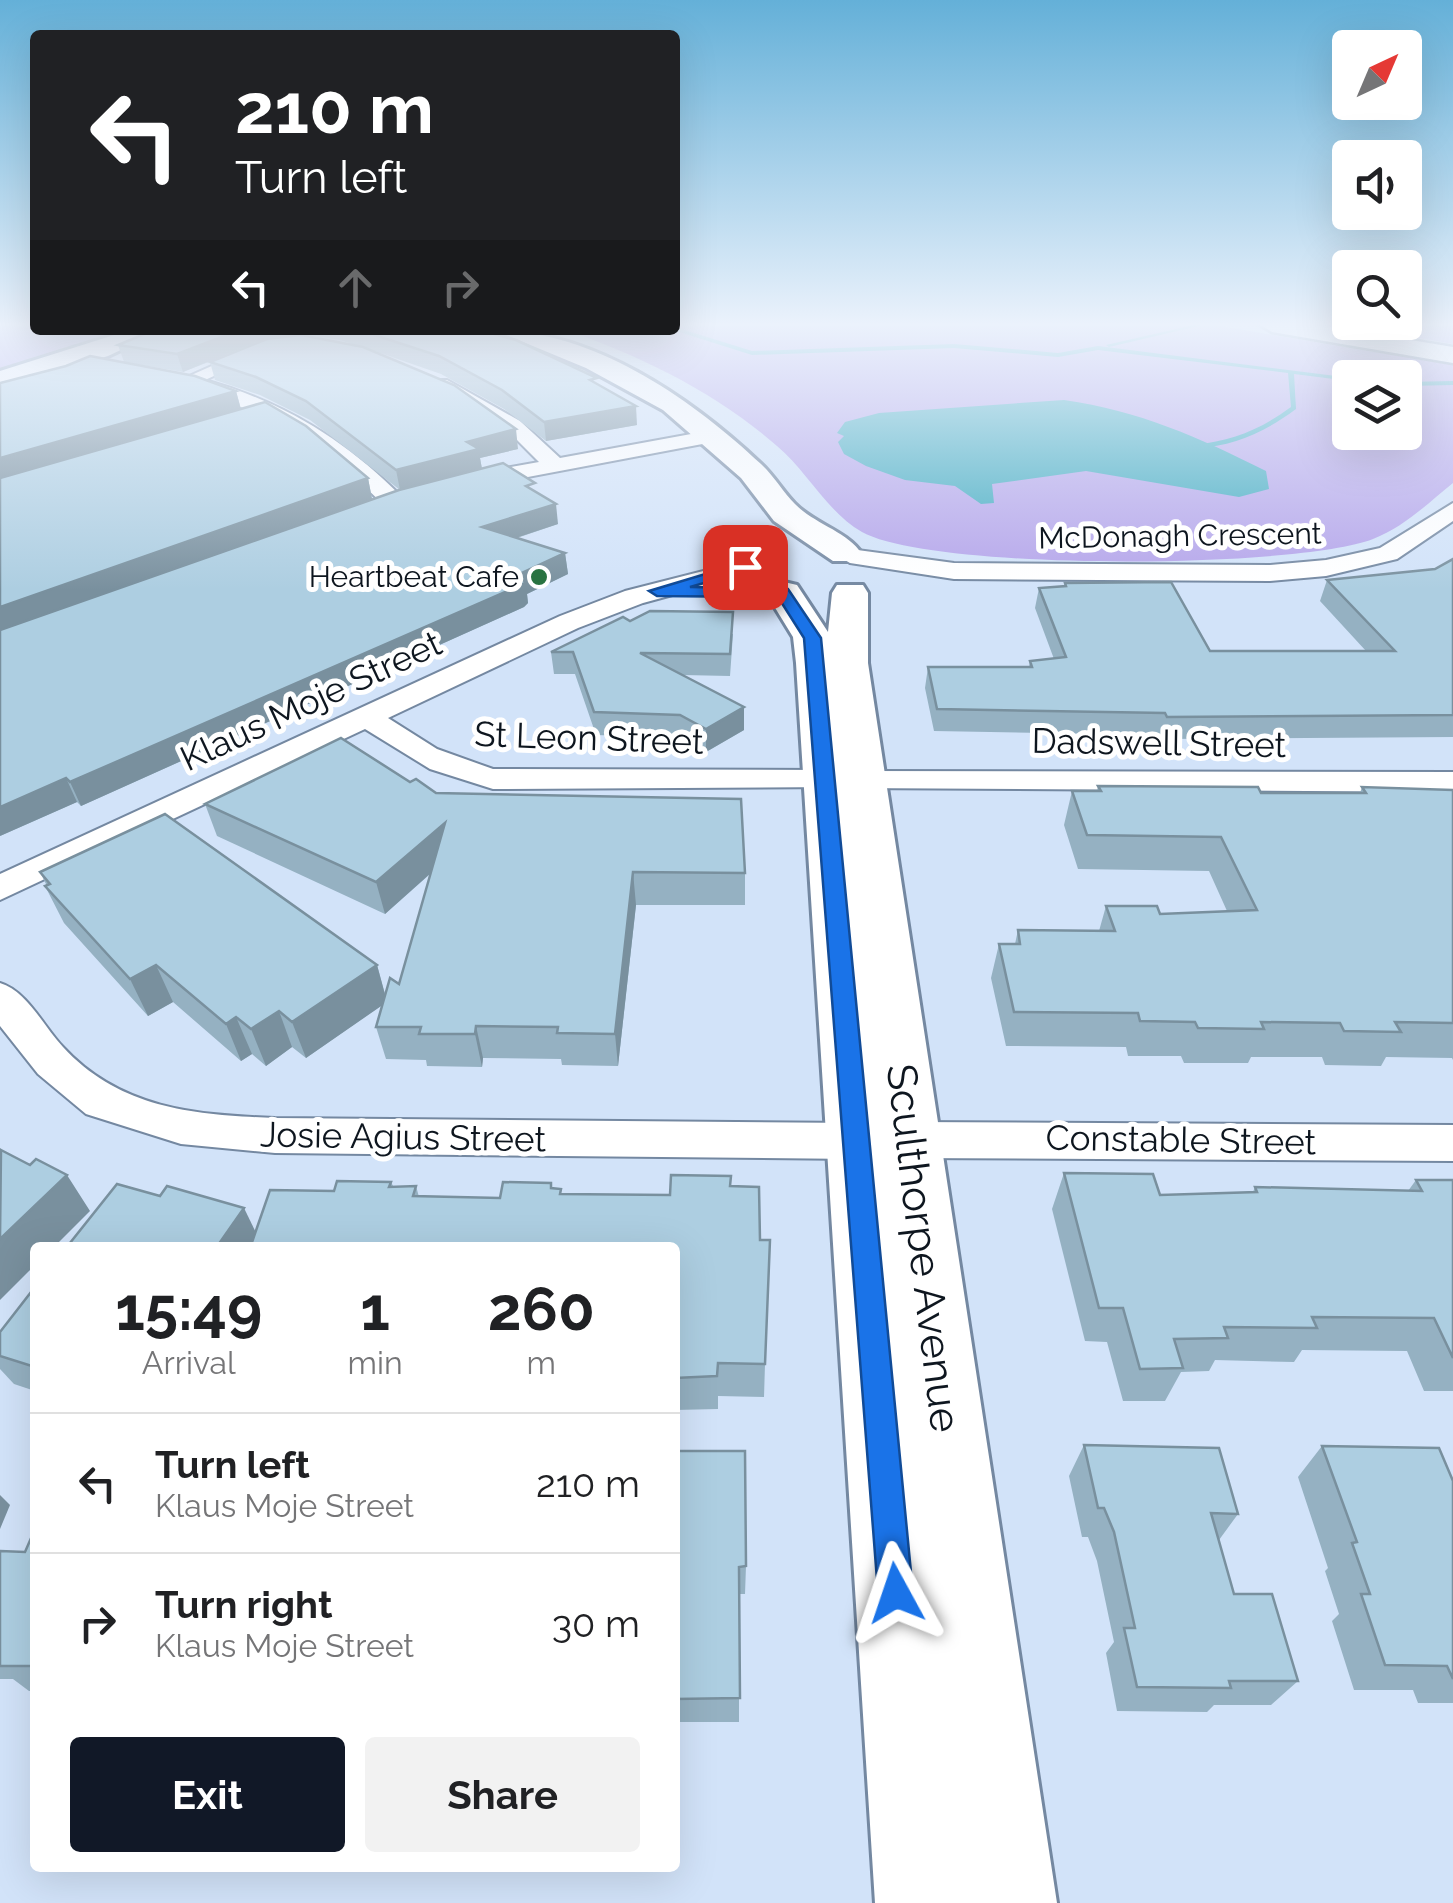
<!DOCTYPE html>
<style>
body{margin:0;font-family:Raleway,sans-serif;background:#f2f2f2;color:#202124;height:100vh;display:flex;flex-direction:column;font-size:38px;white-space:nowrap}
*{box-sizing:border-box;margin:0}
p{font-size:32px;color:#757577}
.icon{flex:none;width:55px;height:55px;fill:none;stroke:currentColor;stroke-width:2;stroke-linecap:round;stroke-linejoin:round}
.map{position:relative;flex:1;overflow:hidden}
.panel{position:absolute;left:30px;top:1242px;width:650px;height:630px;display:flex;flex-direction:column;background:#fff;border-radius:10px;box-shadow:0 10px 40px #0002}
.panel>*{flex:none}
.top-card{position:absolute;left:30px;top:30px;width:650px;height:305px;border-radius:10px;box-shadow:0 10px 40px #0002;background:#202124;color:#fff;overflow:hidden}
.needle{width:65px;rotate:44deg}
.controls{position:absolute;left:1332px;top:30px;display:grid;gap:20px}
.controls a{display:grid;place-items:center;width:90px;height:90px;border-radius:10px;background:#fff;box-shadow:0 10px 40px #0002;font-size:50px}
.pin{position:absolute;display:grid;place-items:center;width:85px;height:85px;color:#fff;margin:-42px;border-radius:20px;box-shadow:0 5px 15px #0006}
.me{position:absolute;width:110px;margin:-55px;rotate:355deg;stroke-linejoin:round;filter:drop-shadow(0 0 8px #0008)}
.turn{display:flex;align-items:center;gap:35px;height:210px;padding:0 40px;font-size:45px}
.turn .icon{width:130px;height:130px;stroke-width:2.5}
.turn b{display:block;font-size:70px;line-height:85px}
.lanes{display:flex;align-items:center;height:95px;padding:0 40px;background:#0003;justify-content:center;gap:50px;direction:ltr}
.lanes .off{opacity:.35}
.eta{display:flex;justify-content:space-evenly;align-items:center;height:170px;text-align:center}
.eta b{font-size:60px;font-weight:700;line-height:70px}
.cta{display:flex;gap:20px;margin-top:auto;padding:20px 40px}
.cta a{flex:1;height:115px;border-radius:10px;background:#111827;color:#fff;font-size:40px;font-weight:700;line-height:115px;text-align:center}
.cta a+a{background:#f2f2f2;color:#202124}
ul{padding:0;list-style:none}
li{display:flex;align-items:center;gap:30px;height:140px;padding:0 40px;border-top:2px solid #e0e0e0}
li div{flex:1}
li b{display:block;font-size:38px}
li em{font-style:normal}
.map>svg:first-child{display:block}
.green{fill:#b5a5ea;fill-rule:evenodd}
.water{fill:#3faabf}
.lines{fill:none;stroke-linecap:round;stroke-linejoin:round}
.stream{fill:#3faabf;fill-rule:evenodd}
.street-casing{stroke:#7488a1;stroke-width:4}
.secondary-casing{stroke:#7488a1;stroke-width:6}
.primary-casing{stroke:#7488a1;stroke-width:5}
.street{fill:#fff;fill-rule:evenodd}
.secondary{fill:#fff;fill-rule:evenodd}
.primary{fill:#fff;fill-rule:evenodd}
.wall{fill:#95b1c2;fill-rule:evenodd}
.shaded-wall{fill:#79909e}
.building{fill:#adcee1;stroke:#79909e;stroke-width:2.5}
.route{fill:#1a73e8;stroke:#114b97;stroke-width:2.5}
.poi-dot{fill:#297341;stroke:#fff;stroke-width:4}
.labels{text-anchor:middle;stroke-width:10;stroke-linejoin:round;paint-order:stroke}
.far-street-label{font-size:30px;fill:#0e161f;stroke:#fff}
.far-poi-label{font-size:30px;fill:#0e161f;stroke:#fff;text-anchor:end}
.street-label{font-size:35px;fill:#0e161f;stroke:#fff}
.near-street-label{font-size:42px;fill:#0e161f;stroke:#fff}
</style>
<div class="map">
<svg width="1453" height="1903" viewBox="0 0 1453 1903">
<rect width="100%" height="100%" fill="#d2e3f9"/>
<!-- green -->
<g class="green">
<polygon points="0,324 35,324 35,330 128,330 0,370"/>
<path d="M675 324H1208L1453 365V483C1427 504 1404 527 1373 539 1295 569 932 571 862 532 827 512 807 471 777 446 715 392 643 357 566 330H675ZM1350 378H1405V432H1350Z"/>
<polygon points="1336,324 1453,324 1453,344"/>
</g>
<!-- water -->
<path class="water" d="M1064 400C1140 411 1198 437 1266 471L1269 489 1239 497 1086 471 992 484 994 503 981 504 955 486 905 480 866 466 844 454 838 442 844 436 837 433 845 422 879 413Z"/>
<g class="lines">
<!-- stream -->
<g class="stream">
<polygon points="1198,324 1207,324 1109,347 1106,345"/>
<path d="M675 327 752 351 954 344 1058 353 1098 346 1352 378 1350 381 1294 374 1296 409C1265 432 1235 446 1196 448L1192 446 1194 445C1233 440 1258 431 1291 407L1288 373 1098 350 1058 357 954 348 752 355 673 330Z"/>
<polygon points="1453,381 1453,385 1405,386 1405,382"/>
</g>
<defs>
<g id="street">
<path d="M252 348 267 352 205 380C284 402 345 440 402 497V507H386L340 463 293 429 178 381Z"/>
<polygon points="433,380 447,380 520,421 560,458 713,430 723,436 713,442 464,489 456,487 456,477 539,462 506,429 433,388"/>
<polygon points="1453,503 1453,521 1397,559 1326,576 1270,581 954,579 850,563 838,556 850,549 954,563 1270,565 1326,560 1380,548"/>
<polygon points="770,554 779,556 782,561 779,566 643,603 578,628 388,718 437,749 493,769 825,770 836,773 841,780 836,787 493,789 430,769 365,729 0,900 0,874 560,616 625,591"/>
<polygon points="863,771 1453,772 1453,792 852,788 847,781"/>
<path d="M0 983C27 991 44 1027 63 1047 120 1109 195 1115 275 1118L856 1123 871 1129 878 1141 871 1153 856 1159 275 1153 181 1144 86 1114 38 1074 0 1026Z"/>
<polygon points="909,1122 1453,1125 1453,1161 909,1158 894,1152 887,1140 894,1128"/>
</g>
<g id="secondary">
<polygon points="130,330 163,330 108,356 0,387 0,371"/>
<path d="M494 330C592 330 691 398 761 464 774 476 783 492 795 504 814 524 847 531 862 554L857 561H833L774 521 741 478 663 410 586 368Z"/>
<polygon points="784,582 797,585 828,632 832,593 837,585 863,585 868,593 868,663 1057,1903 875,1903 796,663 793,637 766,593 771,585"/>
</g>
<polygon id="primary" points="1259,324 1314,324 1453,347 1453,363 1272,332"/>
</defs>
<!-- street casing -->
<use href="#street" class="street-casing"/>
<!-- secondary casing -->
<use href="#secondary" class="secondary-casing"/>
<!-- primary casing -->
<use href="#primary" class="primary-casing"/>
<!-- street -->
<use href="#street" class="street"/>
<!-- secondary -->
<use href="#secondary" class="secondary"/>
<!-- primary -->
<use href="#primary" class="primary"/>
</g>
<!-- wall -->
<g class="wall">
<path d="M154 330H479L597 384 637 425 546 441 504 409 441 374 366 348 518 449 480 458 482 469 536 492 558 524 517 538 565 553 568 574 527 594 528 603 524 607 81 806 77 802 0 836 236 391 241 409 368 478 372 499 265 537 400 490 310 420 260 395 215 380 210 362 260 342 183 372 124 362 118 345ZM304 334 340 340 362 347 294 336Z"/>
<polygon points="1453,559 1453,737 1160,739 1158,735 934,731 925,688 928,667 1029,667 1030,661 1054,659 1035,608 1039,588 1064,586 1065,583 1210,651 1366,651 1320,601 1327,580 1435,569"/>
<polygon points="630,621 733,634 730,676 683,675 744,730 706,752 681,738 596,735 575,674 554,674 551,652"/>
<polygon points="410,782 436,793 745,873 745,905 636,905 618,1066 562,1065 561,1059 483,1058 482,1067 427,1066 426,1060 386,1059 376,1027 382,1005 306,1058 292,1047 266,1066 252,1054 241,1061 173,1002 148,1016 64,923 45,886 47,886 40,872 377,965 385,994 399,984 430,874 385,914 217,836 205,804"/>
<polygon points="1098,786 1261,793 1360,793 1362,787 1453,790 1453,1060 1452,1058 1386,1057 1381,1066 1325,1065 1322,1057 1251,1057 1248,1063 1184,1063 1181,1056 1128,1056 1126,1047 1006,1046 991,978 999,944 1015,944 1018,930 1099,931 1106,906 1160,914 1227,911 1209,871 1078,869 1064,825 1072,791 1097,791"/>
<polygon points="1064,1173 1160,1195 1253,1192 1255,1187 1408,1191 1416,1180 1453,1180 1453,1391 1424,1391 1407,1351 1302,1350 1294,1362 1215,1360 1209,1371 1181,1372 1165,1401 1123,1401 1107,1342 1085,1341 1052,1209"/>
<polygon points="391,1182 393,1186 416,1186 419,1197 500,1198 552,1189 562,1194 670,1195 731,1186 760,1240 765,1364 764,1397 718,1396 718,1409 675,1410 675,1248 256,1231 334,1191"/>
<polygon points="35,1287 35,1391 14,1384 0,1369 0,1332"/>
<polygon points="1084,1445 1238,1514 1219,1540 1234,1594 1298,1681 1271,1705 1214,1705 1207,1712 1117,1711 1106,1653 1114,1642 1097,1561 1088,1537 1082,1537 1069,1476"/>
<polygon points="1322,1446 1453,1481 1453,1703 1418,1703 1413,1690 1354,1690 1332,1621 1339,1614 1325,1571 1328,1568 1298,1477"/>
<polygon points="675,1451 746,1566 745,1594 739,1594 739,1722 675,1722"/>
<polygon points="35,1529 35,1691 29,1691 13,1679 0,1679 0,1551 25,1552"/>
</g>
<!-- shaded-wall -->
<g class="shaded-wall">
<polygon points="240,330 303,330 304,334 256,342 183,372 177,354"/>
<polygon points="236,391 241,410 0,480 0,458"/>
<polygon points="636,406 637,425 546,441 544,422"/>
<polygon points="516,429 518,449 480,458 482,469 400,490 396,470 467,442"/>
<polygon points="368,478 372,499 0,633 0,607"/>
<polygon points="556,504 558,524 485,548 482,527"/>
<polygon points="565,553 568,574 527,594 528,603 524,607 81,806 70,782"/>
<polygon points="744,707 744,730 706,752 706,729"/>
<polygon points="66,778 77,802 0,836 0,807"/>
<polygon points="445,823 451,855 385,914 376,882"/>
<polygon points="633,872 636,905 618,1066 615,1034"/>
<polygon points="156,965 173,1002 148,1016 130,979"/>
<polygon points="377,965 387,1002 306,1058 292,1022"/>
<polygon points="279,1011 292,1047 266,1066 251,1029"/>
<polygon points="236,1017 252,1054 241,1061 226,1024"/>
<polygon points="476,1026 483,1058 482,1067 475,1034"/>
<polygon points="67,1175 90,1211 53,1248 35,1248 35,1265 0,1300 0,1239"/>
<polygon points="244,1208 261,1243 258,1248 216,1248"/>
<polygon points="0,1495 10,1505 0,1529"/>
</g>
<!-- building -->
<g class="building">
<polygon points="154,330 240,330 177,354 118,345"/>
<polygon points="359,330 479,330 516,340 597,378 590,380 636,406 544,422 502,390 439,356"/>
<polygon points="301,335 363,347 454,385 516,429 467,442 479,449 396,470 306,401 256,377 210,362 267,339"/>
<polygon points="90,356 195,376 236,391 0,458 0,383 66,366"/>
<polygon points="265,402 306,426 368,478 0,607 0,478"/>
<polygon points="503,463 535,483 526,486 556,504 482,527 565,553 515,576 526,582 521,585 70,782 66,778 0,807 0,630 399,490"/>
<polygon points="1453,559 1453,715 1167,717 1165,713 937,709 928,667 1032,667 1030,661 1066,657 1039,588 1066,586 1065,583 1171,582 1210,651 1395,651 1327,580 1435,569"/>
<polygon points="650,611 733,612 730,654 640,653 744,707 706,729 680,715 594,712 573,652 551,652 623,617 630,621"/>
<polygon points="341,738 410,782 416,779 436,793 741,799 745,873 633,872 615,1034 557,1033 558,1027 476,1026 475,1034 419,1034 421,1027 376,1027 390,978 399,984 445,823 376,882 205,804"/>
<polygon points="1098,786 1258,787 1261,793 1366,793 1362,787 1453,790 1453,1023 1395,1022 1401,1032 1344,1031 1340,1023 1261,1022 1264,1029 1198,1028 1195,1022 1140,1021 1138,1013 1014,1012 999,944 1020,944 1018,930 1115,931 1106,906 1157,906 1160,914 1257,910 1221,837 1087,835 1072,791 1101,791"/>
<polygon points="165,814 377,965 292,1022 279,1011 251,1029 236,1017 226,1024 156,965 130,979 45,886 50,884 40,872"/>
<polygon points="1,1150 30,1165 36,1159 67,1175 0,1239"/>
<polygon points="1064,1173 1153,1174 1160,1195 1257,1192 1255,1187 1422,1191 1416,1180 1453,1180 1453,1358 1434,1318 1312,1317 1317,1328 1224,1327 1228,1338 1174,1339 1183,1368 1140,1369 1123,1308 1099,1308"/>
<polygon points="671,1175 731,1176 730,1186 759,1187 760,1240 770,1240 765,1364 718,1363 717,1376 675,1378 675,1248 250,1248 270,1190 334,1191 337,1181 391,1182 389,1187 416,1186 413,1196 500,1198 503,1182 551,1183 551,1188 561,1189 560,1194 670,1195"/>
<polygon points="117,1184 160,1196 167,1186 244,1208 216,1248 66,1248"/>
<polygon points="35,1287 35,1367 0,1356 0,1332"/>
<polygon points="1084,1445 1219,1448 1238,1514 1211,1513 1234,1594 1272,1594 1298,1681 1229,1681 1231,1688 1137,1687 1124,1628 1135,1628 1114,1532 1104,1508 1098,1508"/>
<polygon points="1322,1446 1439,1448 1453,1481 1453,1679 1447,1666 1385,1665 1361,1594 1370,1594 1352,1543 1357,1542"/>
<polygon points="675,1451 745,1451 746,1566 739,1567 740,1698 675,1699"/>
<polygon points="35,1529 35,1666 0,1666 0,1551 25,1552"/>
</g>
<!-- sky -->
<linearGradient id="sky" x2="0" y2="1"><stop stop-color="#64b0d8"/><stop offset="0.55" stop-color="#ebf2fc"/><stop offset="1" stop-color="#ebf2fc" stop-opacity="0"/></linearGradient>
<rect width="1453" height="590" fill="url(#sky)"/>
<!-- route -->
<polygon class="route" points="745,562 753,567 750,570 690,587 788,589 821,638 913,1593 908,1606 896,1611 883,1606 878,1593 804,638 778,597 657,596 649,591"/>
<!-- markers -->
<circle class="poi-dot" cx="539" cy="577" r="10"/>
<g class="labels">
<!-- far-street labels -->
<g class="far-street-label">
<text transform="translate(1180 536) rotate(-1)" y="10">McDonagh Crescent</text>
</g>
<!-- far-poi labels -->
<g class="far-poi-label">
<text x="519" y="587">Heartbeat Cafe</text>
</g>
<!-- street labels -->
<g class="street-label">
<text transform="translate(311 701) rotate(-25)" y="12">Klaus Moje Street</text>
<text transform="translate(589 738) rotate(2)" y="12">St Leon Street</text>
<text transform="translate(1159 743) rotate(1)" y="12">Dadswell Street</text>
<text transform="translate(403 1137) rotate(1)" y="12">Josie Agius Street</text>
<text transform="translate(1181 1140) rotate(1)" y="12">Constable Street</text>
</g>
<!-- near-street labels -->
<g class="near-street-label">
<text transform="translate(924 1248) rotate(83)" y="15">Sculthorpe Avenue</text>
</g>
</g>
</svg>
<div class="controls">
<a><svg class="needle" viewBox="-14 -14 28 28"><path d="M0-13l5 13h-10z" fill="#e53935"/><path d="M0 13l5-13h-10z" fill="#757577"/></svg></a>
<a><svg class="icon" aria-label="sound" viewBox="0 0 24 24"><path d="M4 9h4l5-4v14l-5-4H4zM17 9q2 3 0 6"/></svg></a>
<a><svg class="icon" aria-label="search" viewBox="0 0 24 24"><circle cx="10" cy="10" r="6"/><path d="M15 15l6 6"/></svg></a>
<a><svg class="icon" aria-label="layers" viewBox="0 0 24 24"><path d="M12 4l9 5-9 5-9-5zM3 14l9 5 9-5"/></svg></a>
</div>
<div class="pin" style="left:745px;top:567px;background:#d93025"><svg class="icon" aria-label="arrive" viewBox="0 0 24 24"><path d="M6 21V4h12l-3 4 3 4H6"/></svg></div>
<svg class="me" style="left:896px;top:1593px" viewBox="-20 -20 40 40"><path d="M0-17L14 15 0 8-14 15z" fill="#1a73e8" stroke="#fff" stroke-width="4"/></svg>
<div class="top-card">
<div class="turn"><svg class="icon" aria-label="left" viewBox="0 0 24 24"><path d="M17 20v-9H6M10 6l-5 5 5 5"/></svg><div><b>210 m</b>Turn left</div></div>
<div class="lanes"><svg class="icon" aria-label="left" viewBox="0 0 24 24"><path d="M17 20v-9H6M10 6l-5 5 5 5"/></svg><svg class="icon off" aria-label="ahead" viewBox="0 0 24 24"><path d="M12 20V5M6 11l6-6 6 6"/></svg><svg class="icon off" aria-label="right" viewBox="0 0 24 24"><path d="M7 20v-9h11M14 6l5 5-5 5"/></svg></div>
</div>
<section class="panel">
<div class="eta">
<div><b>15:49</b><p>Arrival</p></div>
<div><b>1</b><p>min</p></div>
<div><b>260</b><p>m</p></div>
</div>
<ul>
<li><svg class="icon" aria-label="left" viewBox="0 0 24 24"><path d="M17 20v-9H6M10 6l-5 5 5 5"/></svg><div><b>Turn left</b><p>Klaus Moje Street</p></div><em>210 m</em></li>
<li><svg class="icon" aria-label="right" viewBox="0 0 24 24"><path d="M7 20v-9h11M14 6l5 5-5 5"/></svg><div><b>Turn right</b><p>Klaus Moje Street</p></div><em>30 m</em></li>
</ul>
<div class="cta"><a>Exit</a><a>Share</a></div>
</section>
</div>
